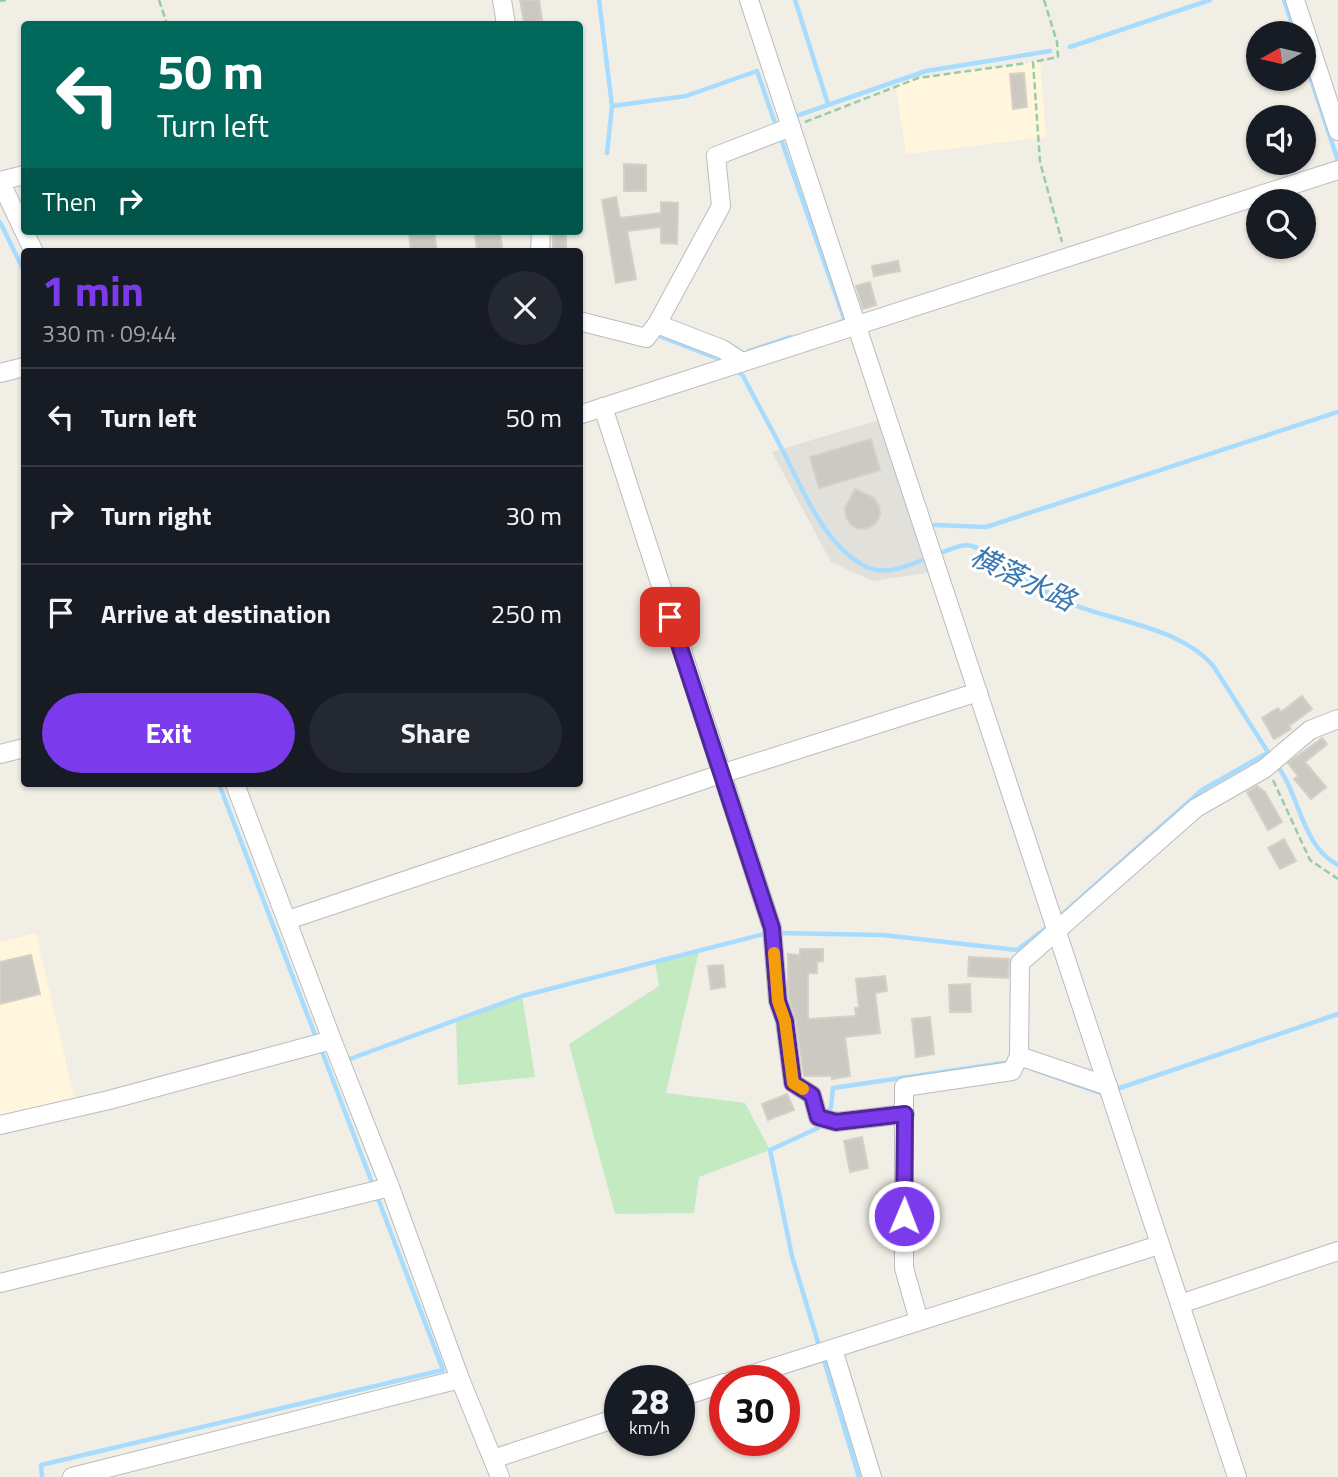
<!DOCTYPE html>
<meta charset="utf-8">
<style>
body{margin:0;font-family:"Titillium Web","Noto Sans JP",sans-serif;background:#242831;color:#f1f3f6;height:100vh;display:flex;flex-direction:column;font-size:26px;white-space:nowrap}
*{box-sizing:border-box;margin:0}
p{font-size:23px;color:#9ea1a6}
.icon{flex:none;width:38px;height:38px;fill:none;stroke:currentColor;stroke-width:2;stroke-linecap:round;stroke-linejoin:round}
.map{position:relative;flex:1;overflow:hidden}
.sheet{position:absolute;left:21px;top:248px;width:562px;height:539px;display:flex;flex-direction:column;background:#171b24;border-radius:7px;box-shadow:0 2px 5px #0004}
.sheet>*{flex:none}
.hud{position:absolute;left:21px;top:21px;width:562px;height:214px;border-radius:7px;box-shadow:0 2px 5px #0004;background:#00695c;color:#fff;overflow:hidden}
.needle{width:46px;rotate:262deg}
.tools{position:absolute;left:1246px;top:21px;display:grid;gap:14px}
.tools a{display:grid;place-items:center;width:70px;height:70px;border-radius:50%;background:#171b24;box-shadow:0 2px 5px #0004;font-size:35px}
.speed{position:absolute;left:604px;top:1365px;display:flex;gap:14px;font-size:35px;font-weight:700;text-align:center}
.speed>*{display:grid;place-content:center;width:91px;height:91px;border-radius:50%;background:#171b24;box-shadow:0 2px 5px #0004;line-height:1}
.speed small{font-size:18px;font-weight:400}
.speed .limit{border:10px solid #d22;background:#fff;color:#111}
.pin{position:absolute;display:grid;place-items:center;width:60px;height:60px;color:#fff;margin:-30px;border-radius:14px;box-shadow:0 4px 10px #0006}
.me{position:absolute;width:77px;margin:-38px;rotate:1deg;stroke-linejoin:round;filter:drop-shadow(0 0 5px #0008)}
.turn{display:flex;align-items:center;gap:24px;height:147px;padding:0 21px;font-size:32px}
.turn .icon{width:91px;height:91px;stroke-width:2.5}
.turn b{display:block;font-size:49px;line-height:60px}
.then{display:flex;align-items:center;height:66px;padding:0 21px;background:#0003;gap:14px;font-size:26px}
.round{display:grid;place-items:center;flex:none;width:74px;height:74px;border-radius:37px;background:#242831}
.head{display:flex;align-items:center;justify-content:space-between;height:119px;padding:0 21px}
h1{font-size:42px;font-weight:700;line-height:52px;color:#7c3aed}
.action{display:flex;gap:14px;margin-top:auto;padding:14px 21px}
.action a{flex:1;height:80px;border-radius:42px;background:#7c3aed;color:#fff;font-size:28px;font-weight:700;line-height:80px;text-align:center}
.action a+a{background:#242831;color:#f1f3f6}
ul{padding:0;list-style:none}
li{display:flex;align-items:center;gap:21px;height:98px;padding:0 21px;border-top:2px solid #363941}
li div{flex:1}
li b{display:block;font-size:26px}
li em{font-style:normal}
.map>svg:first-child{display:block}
.commercial{fill:#fff6dd}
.industrial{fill:#e2e0db}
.green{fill:#c3eac1}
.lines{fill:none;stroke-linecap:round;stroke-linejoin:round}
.stream{stroke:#a8dcff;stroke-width:4.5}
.building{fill:#ccc9c3;stroke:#d6d0c4;stroke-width:2}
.minor-casing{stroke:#b9bcc1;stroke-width:20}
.path{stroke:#99cca6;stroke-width:2.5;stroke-dasharray:7 3.5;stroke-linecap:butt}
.minor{stroke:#fff;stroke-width:18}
.route-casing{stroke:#51269a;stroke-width:18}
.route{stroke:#7c3aed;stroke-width:12}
.slow{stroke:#f59e0b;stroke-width:12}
.labels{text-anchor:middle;stroke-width:6;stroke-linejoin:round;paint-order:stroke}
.water-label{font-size:28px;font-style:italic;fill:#3978b1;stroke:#fff}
</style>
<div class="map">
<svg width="1338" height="1477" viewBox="0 0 1338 1477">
<rect width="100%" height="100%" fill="#f1eee6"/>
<!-- commercial -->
<g class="commercial">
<polygon points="1040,61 1046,137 906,154 895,81"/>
<polygon points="36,933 75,1101 0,1118 0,942"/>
</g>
<!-- industrial -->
<polygon class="industrial" points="882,419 933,572 873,581 831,562 772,452"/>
<!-- green -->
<g class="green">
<polygon points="699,951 666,1093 745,1103 770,1150 699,1177 694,1213 615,1214 569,1044 659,986 655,963"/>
<polygon points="522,996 535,1077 458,1085 456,1018"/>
</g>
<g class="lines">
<!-- stream -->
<g class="stream">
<polyline points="599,0 612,106 607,153"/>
<polyline points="795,0 828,104"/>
<polyline points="1284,0 1295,33"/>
<polyline points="1070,47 1210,0"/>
<polyline points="1304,58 1337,158"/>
<polyline points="612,106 686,96 757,71 775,123"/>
<polyline points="796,116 926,71 1050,51"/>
<polyline points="782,142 845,321 840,322"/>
<polyline points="0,222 22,267 24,267"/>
<polyline points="654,334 724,361"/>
<polyline points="749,351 791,337"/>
<path d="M737 371 743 376C756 401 770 426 783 451 802 489 826 548 867 567 887 576 909 565 928 558"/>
<polyline points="935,525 986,527 1338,412"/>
<path d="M936 555C947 551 961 543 972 546 992 552 1004 567 1021 578 1036 587 1053 596 1069 603 1115 622 1181 627 1214 667L1271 757"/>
<path d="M1276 764C1300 794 1301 846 1338 865"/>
<polyline points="219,784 317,1040"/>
<polyline points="1058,918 1202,790 1267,753"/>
<polyline points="776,933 883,935 1017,950 1049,926"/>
<polyline points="321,1049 374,1188"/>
<polyline points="347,1060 522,996 768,933"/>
<polyline points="1035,1070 1103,1094 1106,1093"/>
<polyline points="1114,1090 1338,1014"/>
<polyline points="826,1116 831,1107 833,1088 1010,1062"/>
<polyline points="820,1349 792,1256 770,1150 818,1128 821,1123"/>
<polyline points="823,1357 859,1477"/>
<polyline points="42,1477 41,1465 443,1370 377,1196"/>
</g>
</g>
<!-- building -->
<g class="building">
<polygon points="520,0 539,0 542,20 524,23"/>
<polygon points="1024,73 1027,107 1013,109 1010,74"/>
<polygon points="624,164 646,165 646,191 624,191"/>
<polygon points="616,197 620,218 661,213 661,202 678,203 677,244 661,243 661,227 627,231 636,279 616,283 602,200"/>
<polygon points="434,231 437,252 411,252 409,233"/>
<polygon points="500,231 502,248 477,251 475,233"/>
<rect x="553" y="231" width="13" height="19"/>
<polygon points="898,261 900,271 874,276 872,266"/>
<polygon points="870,282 876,305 863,309 856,286"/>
<polygon points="871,439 880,470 819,488 810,457"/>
<polygon points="855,489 874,498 879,506 880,515 876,523 868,528 859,529 851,525 846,517 845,508"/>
<polygon points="1302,696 1312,709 1289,726 1291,729 1274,739 1262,718 1278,708 1281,712"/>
<polygon points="1322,738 1327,744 1305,762 1326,787 1311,799 1294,779 1298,776 1288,763"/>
<polygon points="1257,786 1265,792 1282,822 1268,830 1247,792"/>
<polygon points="1284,839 1296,861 1280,869 1268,848"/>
<polygon points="800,949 823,949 823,961 817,962 817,973 808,973 808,1019 856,1016 855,1008 859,1008 856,979 885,976 887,991 875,993 880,1033 845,1037 850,1076 832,1079 832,1076 804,1076 796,1020 789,999 788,987 788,954 800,955"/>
<polygon points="31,955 40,994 0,1004 0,962"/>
<polygon points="969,957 1009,959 1008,978 968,976"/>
<polygon points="723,965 725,987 711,989 708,966"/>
<polygon points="970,984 971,1012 950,1012 949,985"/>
<polygon points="930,1017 934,1054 916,1057 912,1019"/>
<polygon points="787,1094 794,1110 768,1120 762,1104"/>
<polygon points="862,1137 868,1168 850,1172 844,1141"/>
</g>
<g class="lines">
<defs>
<g id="minor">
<polyline points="502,0 506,24"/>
<polyline points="749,0 1237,1477"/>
<polyline points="1295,0 1338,131"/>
<polyline points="24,175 0,181 34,252"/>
<polyline points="540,252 541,231"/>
<polyline points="579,321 646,338 657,324 721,206 716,156 791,127"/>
<polyline points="657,324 722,349 742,362"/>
<polyline points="0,373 24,367"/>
<polyline points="603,407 772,928 778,1001 785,1021 793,1083 812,1095 818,1117 836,1122 905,1114"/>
<polyline points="579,415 1338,170"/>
<polyline points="0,754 24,748"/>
<polyline points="235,784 332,1040 390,1187 460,1379 500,1477"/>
<polyline points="288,920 721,774 978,692"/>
<polyline points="1019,1056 1108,1086"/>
<polyline points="0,1125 109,1100 332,1040"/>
<polyline points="0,1283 390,1187"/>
<polyline points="1180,1304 1338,1251"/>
<polyline points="919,1321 904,1268 904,1087 1012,1071 1019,1056 1020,963 1196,808 1264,769 1310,730 1338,719"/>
<polyline points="833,1349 872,1477"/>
<polyline points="731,1381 1159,1245"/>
<polyline points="679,1398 724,1383"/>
<polyline points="493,1459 620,1417"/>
<polyline points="72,1477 460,1379"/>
</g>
</defs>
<!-- minor casing -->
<use href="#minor" class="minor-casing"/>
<!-- path -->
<g class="path">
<polyline points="159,0 167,24"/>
<polyline points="1044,0 1057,42 1058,57 1033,62 1040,162 1062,242"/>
<polyline points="0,1 6,0"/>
<polyline points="805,122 918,78 1027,63"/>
<polyline points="1273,780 1310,860 1338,879"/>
</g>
<!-- minor -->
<use href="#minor" class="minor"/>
</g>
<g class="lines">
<defs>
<polyline id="route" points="670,617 772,928 778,1001 785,1021 793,1083 812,1095 818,1117 836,1122 905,1114 904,1216"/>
</defs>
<!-- route casing -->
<use href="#route" class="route-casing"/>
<!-- route -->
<use href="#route" class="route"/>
<!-- slow -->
<polyline class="slow" points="774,953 778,1001 785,1021 793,1083 803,1089"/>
</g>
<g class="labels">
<!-- water labels -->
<g class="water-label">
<text transform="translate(1023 578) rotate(26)" y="10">横落水路</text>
</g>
</g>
</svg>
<div class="tools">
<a><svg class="needle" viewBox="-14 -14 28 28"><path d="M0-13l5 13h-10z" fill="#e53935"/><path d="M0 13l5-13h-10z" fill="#9ea1a6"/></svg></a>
<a><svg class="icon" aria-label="sound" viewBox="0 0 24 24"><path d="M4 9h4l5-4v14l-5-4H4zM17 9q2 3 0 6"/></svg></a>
<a><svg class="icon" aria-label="search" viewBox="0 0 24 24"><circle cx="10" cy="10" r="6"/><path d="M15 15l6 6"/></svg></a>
</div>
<div class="speed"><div>28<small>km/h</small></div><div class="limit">30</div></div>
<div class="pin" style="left:670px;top:617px;background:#d93025"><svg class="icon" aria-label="arrive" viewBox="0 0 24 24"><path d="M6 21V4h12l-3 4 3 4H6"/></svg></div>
<svg class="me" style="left:904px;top:1216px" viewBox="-20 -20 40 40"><circle r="17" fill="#7c3aed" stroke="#fff" stroke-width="3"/><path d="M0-11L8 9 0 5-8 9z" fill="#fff"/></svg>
<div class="hud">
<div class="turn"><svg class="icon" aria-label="left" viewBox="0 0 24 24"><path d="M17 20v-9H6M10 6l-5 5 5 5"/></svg><div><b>50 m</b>Turn left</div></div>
<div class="then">Then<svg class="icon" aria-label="right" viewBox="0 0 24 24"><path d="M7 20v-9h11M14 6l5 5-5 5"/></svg></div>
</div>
<section class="sheet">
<div class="head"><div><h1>1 min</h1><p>330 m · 09:44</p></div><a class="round"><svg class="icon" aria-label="close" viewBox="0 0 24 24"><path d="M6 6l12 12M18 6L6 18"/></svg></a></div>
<ul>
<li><svg class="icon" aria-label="left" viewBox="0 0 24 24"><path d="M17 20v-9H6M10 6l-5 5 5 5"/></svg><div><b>Turn left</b></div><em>50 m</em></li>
<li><svg class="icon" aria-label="right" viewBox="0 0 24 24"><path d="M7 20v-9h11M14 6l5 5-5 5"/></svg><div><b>Turn right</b></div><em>30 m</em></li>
<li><svg class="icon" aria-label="arrive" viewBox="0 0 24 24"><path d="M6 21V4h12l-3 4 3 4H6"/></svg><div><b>Arrive at destination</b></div><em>250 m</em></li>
</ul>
<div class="action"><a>Exit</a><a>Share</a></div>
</section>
</div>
